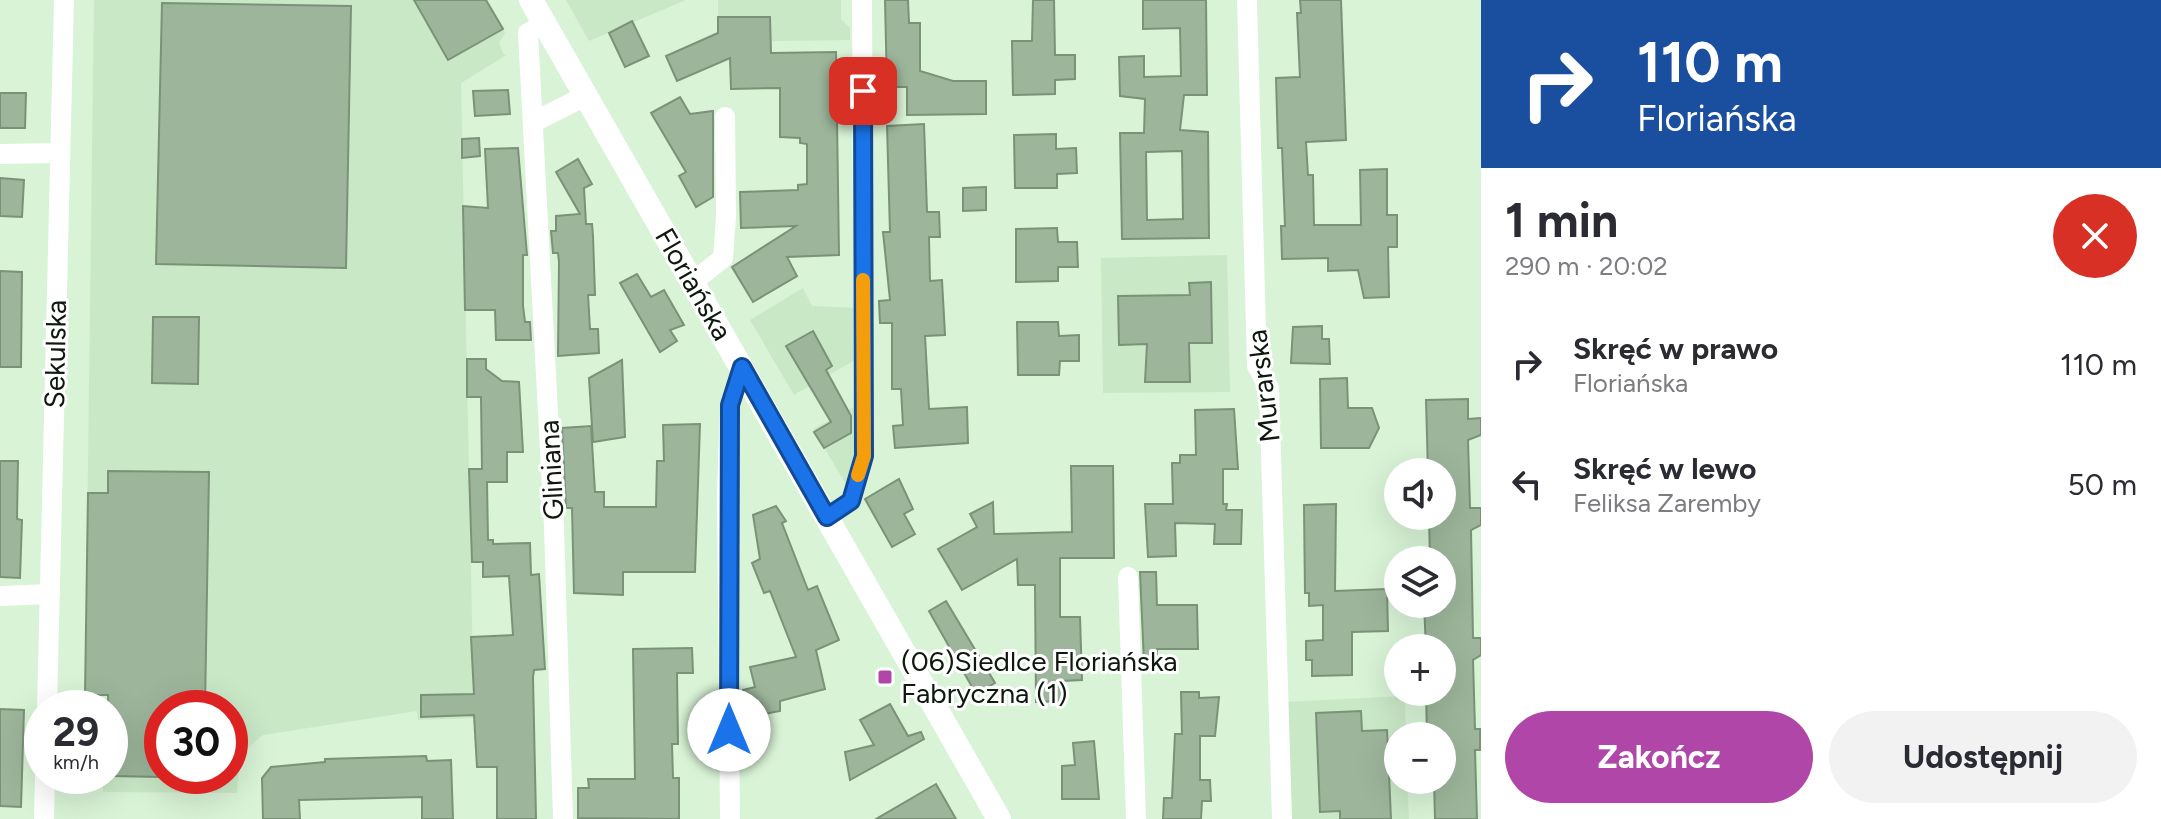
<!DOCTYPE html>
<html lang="pl">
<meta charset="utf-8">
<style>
body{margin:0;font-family:Figtree,sans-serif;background:#f2f2f3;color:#2b2b33;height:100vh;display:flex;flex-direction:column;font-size:30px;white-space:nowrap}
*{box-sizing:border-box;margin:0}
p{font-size:26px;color:#7c7c81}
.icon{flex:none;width:44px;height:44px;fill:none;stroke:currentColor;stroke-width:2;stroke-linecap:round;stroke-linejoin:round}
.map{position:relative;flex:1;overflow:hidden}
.panel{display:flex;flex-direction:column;background:#fff;width:680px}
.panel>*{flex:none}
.top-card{background:#1a4fa0;color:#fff;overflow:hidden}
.controls{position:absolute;left:1384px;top:458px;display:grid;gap:16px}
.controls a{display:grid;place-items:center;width:72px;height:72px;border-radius:50%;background:#fff;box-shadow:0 8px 32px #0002;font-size:40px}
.speed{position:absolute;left:24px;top:690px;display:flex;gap:16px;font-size:40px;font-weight:700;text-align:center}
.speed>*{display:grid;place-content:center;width:104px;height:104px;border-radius:50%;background:#fff;box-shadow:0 8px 32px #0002;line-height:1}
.speed small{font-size:20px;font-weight:400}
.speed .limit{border:12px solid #d22;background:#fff;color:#111}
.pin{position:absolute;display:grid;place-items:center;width:68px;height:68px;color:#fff;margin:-34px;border-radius:16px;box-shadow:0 4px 12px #0006}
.me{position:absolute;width:88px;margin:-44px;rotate:0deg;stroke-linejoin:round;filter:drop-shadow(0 0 6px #0008)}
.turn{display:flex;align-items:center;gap:28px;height:168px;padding:0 24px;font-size:36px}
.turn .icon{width:104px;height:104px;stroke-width:2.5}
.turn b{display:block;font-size:56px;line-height:68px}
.round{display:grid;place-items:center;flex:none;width:84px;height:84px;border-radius:42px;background:#f2f2f3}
.headline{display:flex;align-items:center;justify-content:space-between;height:136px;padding:0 24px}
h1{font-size:48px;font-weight:700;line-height:60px}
.button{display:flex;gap:16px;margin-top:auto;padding:16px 24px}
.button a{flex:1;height:92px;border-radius:48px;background:#b046a8;color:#fff;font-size:32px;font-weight:700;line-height:92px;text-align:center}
.button a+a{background:#f2f2f3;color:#2b2b33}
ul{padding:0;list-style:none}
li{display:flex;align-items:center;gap:24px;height:120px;padding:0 24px}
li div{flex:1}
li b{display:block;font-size:30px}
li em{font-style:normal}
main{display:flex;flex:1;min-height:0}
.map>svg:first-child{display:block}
.built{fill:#c9e8c6;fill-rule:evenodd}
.building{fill:#9db69b;stroke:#7a9278;stroke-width:2;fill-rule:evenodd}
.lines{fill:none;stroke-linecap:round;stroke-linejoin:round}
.minor{stroke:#fff;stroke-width:20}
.tertiary{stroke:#fff;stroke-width:24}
.route-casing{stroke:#114b97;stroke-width:20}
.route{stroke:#1a73e8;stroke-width:14}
.slow{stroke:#f59e0b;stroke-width:14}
.poi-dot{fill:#b046a8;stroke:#fff;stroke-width:3}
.labels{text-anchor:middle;stroke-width:6;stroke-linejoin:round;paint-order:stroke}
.street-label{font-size:28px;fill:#0f180e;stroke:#fff}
.poi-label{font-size:28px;fill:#0f180e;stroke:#fff;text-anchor:start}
</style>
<main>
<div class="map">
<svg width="1481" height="819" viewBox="0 0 1481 819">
<rect width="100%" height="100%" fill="#d8f3d6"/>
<!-- built -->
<g class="built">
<path d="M94 0H486L505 33 499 43 504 55 508 54 461 83 474 718 418 720 417 711 263 735 244 751 239 763 237 793 103 792V776H110L108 695H85ZM162 708H230V776H162Z"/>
<polygon points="566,0 686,0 589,41"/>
<polygon points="718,0 841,0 841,19 850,28 850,40 718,42"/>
<polygon points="1227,255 1230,392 1103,393 1101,258"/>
<polygon points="803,288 812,306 856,308 855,360 794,395 750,320"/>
<polygon points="857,405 857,452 847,486 813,429"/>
<polygon points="1405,696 1406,736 1398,736 1398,780 1407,780 1409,819 1289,819 1285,702"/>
</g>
<!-- building -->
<g class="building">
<polygon points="414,0 486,0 503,29 448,60"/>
<polygon points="885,0 908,0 909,23 920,23 920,71 953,81 986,81 986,114 907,115 907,87 887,87"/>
<polygon points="1033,0 1054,0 1055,55 1075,55 1075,79 1055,80 1055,94 1013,95 1012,41 1032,41"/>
<path d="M1143 0H1206L1207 95H1184L1180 130 1208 132 1209 238 1122 239 1120 133H1144L1145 99 1120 96 1119 57 1144 56V77L1181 76 1180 28 1143 29ZM1182 151 1183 219 1147 220 1146 152Z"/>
<polygon points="1300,0 1341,0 1346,140 1306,142 1308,175 1313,175 1314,225 1361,225 1360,170 1387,169 1387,215 1397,215 1397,247 1388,247 1389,297 1364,298 1358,270 1328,271 1328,258 1282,259 1281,226 1285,226 1282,148 1278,148 1276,78 1300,77 1297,13 1301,13"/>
<polygon points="162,3 351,6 346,268 156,264"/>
<polygon points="718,17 770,17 771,53 836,52 839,255 787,257 797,276 753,302 732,267 796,226 741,228 740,192 798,190 798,185 807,184 807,144 800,143 800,138 780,137 780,88 731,89 730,58 677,81 666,56 718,33"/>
<polygon points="632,21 649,56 625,67 609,33"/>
<polygon points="508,90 510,114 475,116 473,91"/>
<polygon points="0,93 26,93 25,128 0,128"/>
<polygon points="680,97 690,114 713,111 713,197 696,207 679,176 686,172 651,113"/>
<polygon points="924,124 927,212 939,212 940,237 929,237 930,281 942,280 945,335 925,336 929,409 967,407 968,443 895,448 893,426 903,425 901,389 892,389 892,323 880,323 879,301 890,300 883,232 890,232 887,126"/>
<polygon points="1056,134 1056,149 1076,148 1077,173 1057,174 1057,188 1015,188 1014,135"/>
<polygon points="479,138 480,156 462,158 462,139"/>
<polygon points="518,148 527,255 523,255 523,306 525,322 530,322 531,340 496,340 495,310 465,310 463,206 488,208 485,149"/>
<polygon points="578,159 592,184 584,188 586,224 592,224 593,236 595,295 588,295 590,329 598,329 599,353 558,356 559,262 558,253 553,253 551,231 556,231 556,216 580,214 556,172"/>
<polygon points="0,178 24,180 22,217 0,216"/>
<polygon points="986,187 986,210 963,211 963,188"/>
<polygon points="1057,228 1058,242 1077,242 1078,267 1058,267 1058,281 1016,282 1016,229"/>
<polygon points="0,271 22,272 21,367 0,367"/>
<polygon points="637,274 651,297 664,290 684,325 670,330 677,341 660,352 620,283"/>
<polygon points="1211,282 1212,343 1189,343 1190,382 1145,382 1147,344 1119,345 1118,296 1190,295 1189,283"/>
<polygon points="153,317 199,317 198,384 152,383"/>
<polygon points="1017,322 1058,322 1059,336 1079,335 1079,361 1060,361 1059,375 1018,375"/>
<polygon points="1322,326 1322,339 1329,339 1330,364 1291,363 1293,327"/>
<polygon points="813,331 832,366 826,370 851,416 851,433 824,448 814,432 831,422 786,346"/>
<polygon points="467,359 486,359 486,369 502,381 519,382 523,452 507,452 507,482 487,482 488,540 493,540 493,544 530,543 531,575 539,574 545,669 534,670 533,677 536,819 497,819 497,767 477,767 474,715 421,717 421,695 474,694 471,637 513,635 509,576 483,577 483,562 472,562 469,469 482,469 481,397 467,397"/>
<polygon points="622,360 625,437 593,442 589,378"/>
<polygon points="1347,378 1348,408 1372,408 1379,428 1369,448 1321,448 1320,379"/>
<polygon points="1468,399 1468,419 1481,418 1481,435 1468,440 1470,508 1481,508 1481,525 1471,530 1473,638 1481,638 1481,655 1473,660 1475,729 1480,729 1480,750 1475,750 1477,819 1435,819 1434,780 1442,780 1442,736 1427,736 1426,692 1442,692 1442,648 1426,648 1424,604 1442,604 1442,560 1430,560 1429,516 1442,516 1442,472 1428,472 1426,400"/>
<polygon points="1234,409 1238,469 1223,469 1223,504 1227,504 1226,510 1242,510 1241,544 1214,544 1215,524 1175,523 1176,556 1148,557 1145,504 1173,504 1172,463 1180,463 1180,455 1196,455 1195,410"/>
<polygon points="700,424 695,572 623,572 623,595 574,593 572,508 566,508 562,428 591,426 595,492 604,492 604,507 656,507 657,461 664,461 663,425"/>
<polygon points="0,461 18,461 17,519 22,520 20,578 0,577"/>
<polygon points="1071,466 1113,466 1114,558 1060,558 1060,617 1080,617 1082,680 1061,681 1061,701 1036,702 1035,585 1018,585 1017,559 962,590 938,549 977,527 970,514 993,502 994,534 1072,532"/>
<polygon points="108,471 209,472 205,708 162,708 162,777 110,776 108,695 85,695 88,493 108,493"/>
<polygon points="899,479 913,509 904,514 915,534 892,547 865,499"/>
<polygon points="1336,504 1335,591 1387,589 1388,631 1352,632 1352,675 1312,676 1312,660 1306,660 1306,641 1323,640 1323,605 1309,606 1309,593 1305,593 1304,505"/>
<polygon points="776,506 786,521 782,523 808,590 817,586 839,640 816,650 825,689 780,701 780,711 744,718 743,690 755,687 750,667 796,657 770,591 764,593 752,563 760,559 753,515"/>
<polygon points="1140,572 1156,572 1157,605 1197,605 1198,649 1157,649 1157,663 1144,663"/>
<polygon points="946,601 995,683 976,694 929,611"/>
<polygon points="692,648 693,673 677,673 678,744 672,744 673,778 679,778 679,819 578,818 578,788 589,788 588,779 635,779 633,649"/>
<polygon points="1181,692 1199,692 1199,698 1219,697 1215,736 1200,736 1200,780 1210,780 1211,801 1202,801 1201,819 1163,819 1164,798 1172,798 1175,734 1182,734"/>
<polygon points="890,704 908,736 921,732 924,739 850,780 845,752 874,745 860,720"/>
<polygon points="0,709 24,710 21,807 0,806"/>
<polygon points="1361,711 1362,731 1387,730 1391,819 1340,819 1340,811 1320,812 1316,713"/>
<polygon points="1094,741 1099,799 1062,799 1062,766 1075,765 1073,743"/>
<polygon points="426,756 427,761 451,760 453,819 422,819 422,797 299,800 300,819 263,819 262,778 271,767 325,762 325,759"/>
<polygon points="936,784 956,819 876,819"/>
</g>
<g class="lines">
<!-- minor -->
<g class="minor">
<polyline points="1247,0 1257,366 1269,388 1282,819"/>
<polyline points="545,23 528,33 554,527 563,819"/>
<polyline points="534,122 585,96"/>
<polyline points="0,154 60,153"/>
<polyline points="693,282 723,258 726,217 725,117"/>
<polyline points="827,517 851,501 864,456 862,0"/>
<polyline points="1128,577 1136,819"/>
<polyline points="0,596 50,594"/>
<polyline points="47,708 64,0"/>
<polyline points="44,819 45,776"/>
<polyline points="730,819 727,493 730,405 742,367"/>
</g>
<!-- tertiary -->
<polyline class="tertiary" points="531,0 999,819"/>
</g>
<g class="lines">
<defs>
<polyline id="route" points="729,730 730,405 742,367 827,517 851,501 864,456 863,91"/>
</defs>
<!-- route casing -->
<use href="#route" class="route-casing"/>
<!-- route -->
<use href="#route" class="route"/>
<!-- slow -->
<polyline class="slow" points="858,475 864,456 863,280"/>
</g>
<!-- markers -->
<rect class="poi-dot" x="877" y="669" width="16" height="16" rx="4"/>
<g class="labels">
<!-- street labels -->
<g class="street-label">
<text transform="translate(694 284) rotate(60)" y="10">Floriańska</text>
<text transform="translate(55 354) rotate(-89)" y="10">Sekulska</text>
<text transform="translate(1263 386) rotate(-97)" y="10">Murarska</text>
<text transform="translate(551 470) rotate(-93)" y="10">Gliniana</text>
</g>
<!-- poi labels -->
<g class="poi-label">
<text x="901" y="671">(06)Siedlce Floriańska<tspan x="901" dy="32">Fabryczna (1)</tspan></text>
</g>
</g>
</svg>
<div class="controls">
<a><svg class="icon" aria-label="sound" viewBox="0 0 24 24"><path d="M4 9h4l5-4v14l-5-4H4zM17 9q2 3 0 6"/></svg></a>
<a><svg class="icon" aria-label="layers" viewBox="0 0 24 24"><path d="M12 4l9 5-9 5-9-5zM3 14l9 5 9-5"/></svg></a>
<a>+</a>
<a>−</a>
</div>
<div class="speed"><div>29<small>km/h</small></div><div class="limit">30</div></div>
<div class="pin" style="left:863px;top:91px;background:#d93025"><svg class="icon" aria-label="arrive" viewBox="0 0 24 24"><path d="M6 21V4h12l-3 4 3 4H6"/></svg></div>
<svg class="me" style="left:729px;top:730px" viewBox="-20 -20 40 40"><circle r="19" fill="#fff"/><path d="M0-13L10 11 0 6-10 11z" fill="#1a73e8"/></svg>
</div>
<section class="panel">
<div class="top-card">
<div class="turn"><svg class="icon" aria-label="right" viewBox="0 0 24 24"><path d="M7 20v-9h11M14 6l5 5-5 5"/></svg><div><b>110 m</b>Floriańska</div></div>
</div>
<div class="headline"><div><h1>1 min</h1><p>290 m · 20:02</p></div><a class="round" style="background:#d93025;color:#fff"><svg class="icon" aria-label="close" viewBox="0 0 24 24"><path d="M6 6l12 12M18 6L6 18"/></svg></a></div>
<ul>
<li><svg class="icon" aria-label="right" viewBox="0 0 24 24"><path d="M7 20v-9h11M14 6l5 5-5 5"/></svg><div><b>Skręć w prawo</b><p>Floriańska</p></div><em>110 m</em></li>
<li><svg class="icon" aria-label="left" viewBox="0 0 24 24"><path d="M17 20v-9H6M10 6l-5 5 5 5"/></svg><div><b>Skręć w lewo</b><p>Feliksa Zaremby</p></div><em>50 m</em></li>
</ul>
<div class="button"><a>Zakończ</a><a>Udostępnij</a></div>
</section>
</main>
